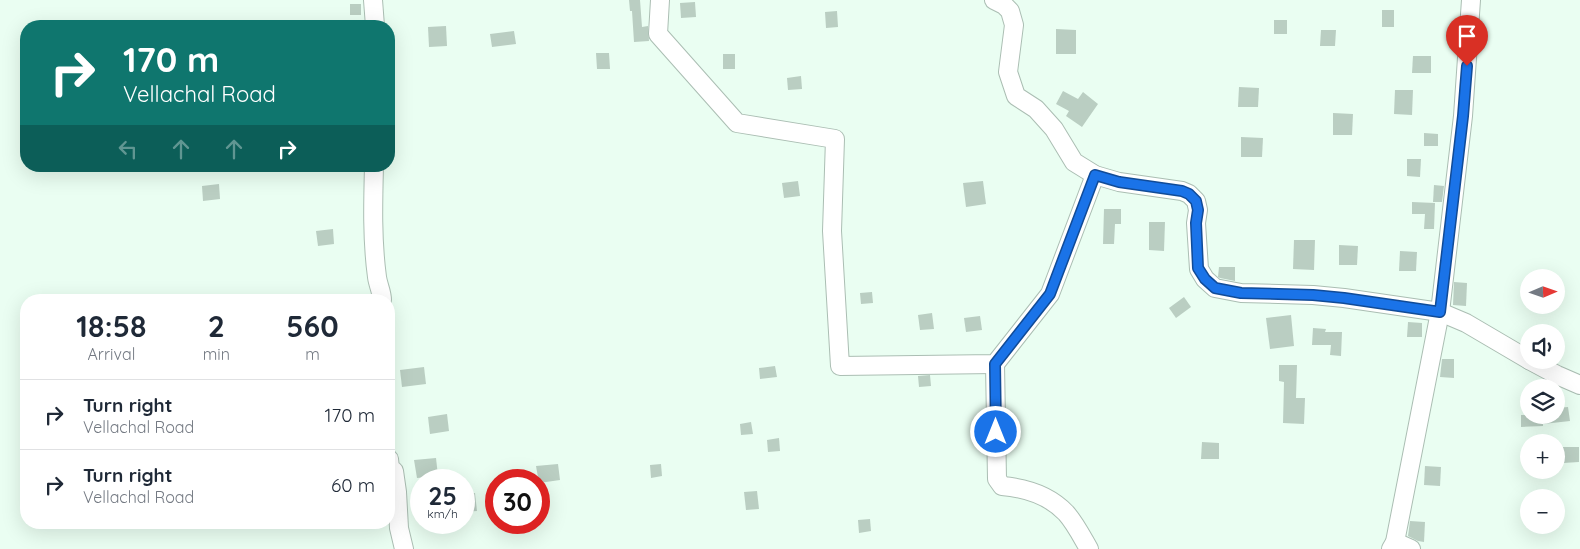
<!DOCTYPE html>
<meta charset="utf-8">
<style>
body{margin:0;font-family:Quicksand,sans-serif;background:#f2f2f3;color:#1f2937;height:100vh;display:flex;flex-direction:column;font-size:19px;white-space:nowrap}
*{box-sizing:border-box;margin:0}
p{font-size:16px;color:#747a83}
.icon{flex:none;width:28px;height:28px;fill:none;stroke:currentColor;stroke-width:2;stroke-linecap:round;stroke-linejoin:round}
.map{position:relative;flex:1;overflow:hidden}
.panel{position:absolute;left:20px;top:294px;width:375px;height:235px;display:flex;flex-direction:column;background:#fff;border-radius:20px;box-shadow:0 5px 20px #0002}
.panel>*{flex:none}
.top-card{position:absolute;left:20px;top:20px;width:375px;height:152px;border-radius:20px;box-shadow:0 5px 20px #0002;background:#0f766e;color:#fff;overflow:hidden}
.needle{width:32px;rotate:88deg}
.fabs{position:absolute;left:1520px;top:269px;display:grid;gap:10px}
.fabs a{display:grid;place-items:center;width:45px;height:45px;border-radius:50%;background:#fff;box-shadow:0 5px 20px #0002;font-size:25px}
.speed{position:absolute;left:410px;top:469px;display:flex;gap:10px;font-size:25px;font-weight:700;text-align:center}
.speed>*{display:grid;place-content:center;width:65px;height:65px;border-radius:50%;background:#fff;box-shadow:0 5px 20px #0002;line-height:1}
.speed small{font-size:12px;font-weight:400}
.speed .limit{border:8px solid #d22;background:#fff;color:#111}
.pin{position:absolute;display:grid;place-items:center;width:42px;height:42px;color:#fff;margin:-51px -21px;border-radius:50% 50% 50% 0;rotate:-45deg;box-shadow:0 0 5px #0007}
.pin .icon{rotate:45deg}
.me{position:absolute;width:55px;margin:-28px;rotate:0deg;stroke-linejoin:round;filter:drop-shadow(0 0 4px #0008)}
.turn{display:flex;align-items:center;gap:18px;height:105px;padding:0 20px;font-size:22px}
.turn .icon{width:65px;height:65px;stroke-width:2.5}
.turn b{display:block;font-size:35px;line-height:42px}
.lanes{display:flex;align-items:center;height:48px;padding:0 20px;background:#0003;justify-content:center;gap:25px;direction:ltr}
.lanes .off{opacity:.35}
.eta{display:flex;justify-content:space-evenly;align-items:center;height:85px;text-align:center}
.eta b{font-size:30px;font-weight:700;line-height:35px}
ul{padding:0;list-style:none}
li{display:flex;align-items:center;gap:15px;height:70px;padding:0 20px;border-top:1px solid #e0e1e3}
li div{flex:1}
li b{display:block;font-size:19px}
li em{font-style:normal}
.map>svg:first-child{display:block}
.building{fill:#bacec2}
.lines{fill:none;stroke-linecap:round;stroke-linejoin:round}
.minor-casing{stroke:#abbeb3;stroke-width:20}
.minor{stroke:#fff;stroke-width:18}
.route-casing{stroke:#114b97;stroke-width:12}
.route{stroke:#1a73e8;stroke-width:9}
</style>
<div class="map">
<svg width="1580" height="549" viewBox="0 0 1580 549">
<rect width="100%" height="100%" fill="#eafef2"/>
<!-- building -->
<g class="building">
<polygon points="629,0 640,0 642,27 648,26 649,41 634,42 632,11 630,11"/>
<polygon points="695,2 696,17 681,18 680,3"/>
<rect x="350" y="4" width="11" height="11"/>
<rect x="1382" y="10" width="12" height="17"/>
<polygon points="837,11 838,27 826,28 825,12"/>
<rect x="1274" y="20" width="13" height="14"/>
<polygon points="446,26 447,46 429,47 428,27"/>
<polygon points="1056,29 1076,30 1076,54 1056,54"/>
<polygon points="1321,30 1336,30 1335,46 1320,46"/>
<polygon points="514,31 516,44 492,47 490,34"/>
<polygon points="596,53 609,53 610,69 597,69"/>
<rect x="723" y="54" width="12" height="15"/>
<polygon points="1413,56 1431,56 1431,73 1412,73"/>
<polygon points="801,76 802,89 788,90 787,78"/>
<polygon points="1239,87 1259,88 1258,107 1238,107"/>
<polygon points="1395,90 1413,90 1412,115 1394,114"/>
<polygon points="1063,91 1078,99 1083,92 1098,104 1082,127 1066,116 1069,111 1056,104"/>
<polygon points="1333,113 1353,114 1352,135 1333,135"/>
<polygon points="1424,133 1438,134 1438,146 1424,146"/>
<polygon points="1241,137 1263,138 1262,157 1241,157"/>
<polygon points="1407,159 1421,159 1420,177 1407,176"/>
<polygon points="798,181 800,196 784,198 782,183"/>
<polygon points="983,181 986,204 966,207 963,183"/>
<polygon points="219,184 220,199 203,201 202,186"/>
<polygon points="1434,185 1444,186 1442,202 1433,202"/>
<polygon points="1412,202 1435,203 1434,229 1424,229 1425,214 1412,214"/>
<polygon points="1104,209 1121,209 1121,224 1115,224 1114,244 1103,244"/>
<polygon points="1149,222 1165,222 1164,251 1149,250"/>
<polygon points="333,229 334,244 318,246 316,231"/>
<polygon points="1294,240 1315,240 1314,270 1293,269"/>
<polygon points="1339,245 1358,246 1357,265 1339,265"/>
<polygon points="1400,251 1417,252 1416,271 1399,271"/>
<polygon points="1219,267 1235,267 1235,281 1220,278 1218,277"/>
<polygon points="1454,282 1467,283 1466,306 1453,305"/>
<polygon points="872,292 873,303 861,304 860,293"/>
<polygon points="1184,297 1191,307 1176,318 1169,308"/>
<polygon points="932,313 934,329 920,330 918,315"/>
<polygon points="1291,315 1294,346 1270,349 1266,318"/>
<polygon points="980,316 982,330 966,332 964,318"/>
<polygon points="1408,322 1422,323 1422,337 1407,337"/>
<polygon points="1313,328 1326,329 1325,332 1342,332 1341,356 1330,355 1331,345 1312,345"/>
<polygon points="1442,359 1454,359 1454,378 1440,377"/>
<polygon points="1279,365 1297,365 1296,398 1305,398 1304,424 1283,423 1284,382 1279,381"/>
<polygon points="775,366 777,377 760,379 759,368"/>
<polygon points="424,367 426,384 402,387 400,370"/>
<polygon points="930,375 931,386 919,387 918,376"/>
<polygon points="1568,407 1570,421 1543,424 1543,426 1521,427 1521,415 1556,415 1556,408"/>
<polygon points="447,414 449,431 430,434 428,417"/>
<polygon points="751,422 753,434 741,435 740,424"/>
<polygon points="779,438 780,451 768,452 767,440"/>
<polygon points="1202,442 1219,443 1219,459 1201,459"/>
<polygon points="1563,447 1579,447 1579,462 1563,463"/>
<polygon points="436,458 438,476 417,478 414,460"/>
<polygon points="558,464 560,480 539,483 536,466"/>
<polygon points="661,464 662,476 651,478 650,465"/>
<polygon points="1425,466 1441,467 1440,486 1424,485"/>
<polygon points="757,491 759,509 746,510 744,492"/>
<polygon points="475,493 477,511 464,512 464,494"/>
<polygon points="870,519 871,531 859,533 858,520"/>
<polygon points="1410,521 1425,522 1424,542 1418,541 1408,536"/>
</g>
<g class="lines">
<defs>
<g id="minor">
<polyline points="373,0 375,26"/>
<polyline points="660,0 658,34 737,123 835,139 832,231 840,366 995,364 1050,294 1095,175"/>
<polyline points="994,0 1004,5 1010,11 1014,25 1008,72 1016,96 1036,109 1054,129 1074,162 1095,175 1119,182 1182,191 1189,194 1196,201 1198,210 1196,223 1199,269 1205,279 1215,288 1241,293 1313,295 1344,298 1440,312 1466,323 1529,360"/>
<path d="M374 166C373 203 372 240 377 277 378 285 382 292 382 300"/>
<polyline points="1529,360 1557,375 1580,385"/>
<path d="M995 364 997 479 1002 486C1025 488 1049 495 1066 513 1075 523 1082 537 1089 549"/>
<polyline points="389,459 390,468 394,471 397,492 399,528 404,549"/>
<polyline points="1395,542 1411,549"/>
<polyline points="1391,549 1395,542 1440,312 1463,116 1471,0"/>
</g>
</defs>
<!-- minor casing -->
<use href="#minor" class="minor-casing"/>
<!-- minor -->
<use href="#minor" class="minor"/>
</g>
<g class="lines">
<defs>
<polyline id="route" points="996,432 995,364 1050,294 1095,175 1119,182 1182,191 1189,194 1196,201 1198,210 1196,223 1198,268 1205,279 1215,288 1241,293 1313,295 1344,298 1440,312 1463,116 1467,66"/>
</defs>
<!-- route casing -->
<use href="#route" class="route-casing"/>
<!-- route -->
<use href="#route" class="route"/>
</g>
</svg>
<div class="fabs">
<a><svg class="needle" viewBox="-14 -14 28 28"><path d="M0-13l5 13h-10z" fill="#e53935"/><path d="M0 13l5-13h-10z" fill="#747a83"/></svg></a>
<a><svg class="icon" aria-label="sound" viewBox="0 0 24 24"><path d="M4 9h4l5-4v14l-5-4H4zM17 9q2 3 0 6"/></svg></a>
<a><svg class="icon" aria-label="layers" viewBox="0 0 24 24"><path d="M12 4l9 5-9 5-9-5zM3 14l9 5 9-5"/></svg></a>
<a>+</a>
<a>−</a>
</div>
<div class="speed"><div>25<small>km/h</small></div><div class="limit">30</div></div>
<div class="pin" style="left:1467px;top:66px;background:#d93025"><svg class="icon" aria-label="arrive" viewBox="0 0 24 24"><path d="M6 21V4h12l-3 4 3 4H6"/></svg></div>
<svg class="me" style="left:996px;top:432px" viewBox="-20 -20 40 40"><circle r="17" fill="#1a73e8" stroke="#fff" stroke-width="3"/><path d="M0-11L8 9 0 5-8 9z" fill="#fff"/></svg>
<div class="top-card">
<div class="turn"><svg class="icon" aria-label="right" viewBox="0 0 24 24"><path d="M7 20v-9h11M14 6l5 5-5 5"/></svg><div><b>170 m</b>Vellachal Road</div></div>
<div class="lanes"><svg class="icon off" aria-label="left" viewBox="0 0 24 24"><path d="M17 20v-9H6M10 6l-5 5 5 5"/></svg><svg class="icon off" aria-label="ahead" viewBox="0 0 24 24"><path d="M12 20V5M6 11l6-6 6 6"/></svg><svg class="icon off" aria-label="ahead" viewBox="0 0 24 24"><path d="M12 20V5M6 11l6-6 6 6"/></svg><svg class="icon" aria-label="right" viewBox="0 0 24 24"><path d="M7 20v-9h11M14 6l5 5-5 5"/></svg></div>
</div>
<section class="panel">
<div class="eta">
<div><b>18:58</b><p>Arrival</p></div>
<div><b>2</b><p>min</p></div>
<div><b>560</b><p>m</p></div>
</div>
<ul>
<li><svg class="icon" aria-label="right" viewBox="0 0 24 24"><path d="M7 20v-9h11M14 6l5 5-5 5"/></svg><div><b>Turn right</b><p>Vellachal Road</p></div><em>170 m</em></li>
<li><svg class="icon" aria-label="right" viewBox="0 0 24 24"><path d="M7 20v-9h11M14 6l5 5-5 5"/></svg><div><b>Turn right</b><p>Vellachal Road</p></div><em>60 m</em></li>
</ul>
</section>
</div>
